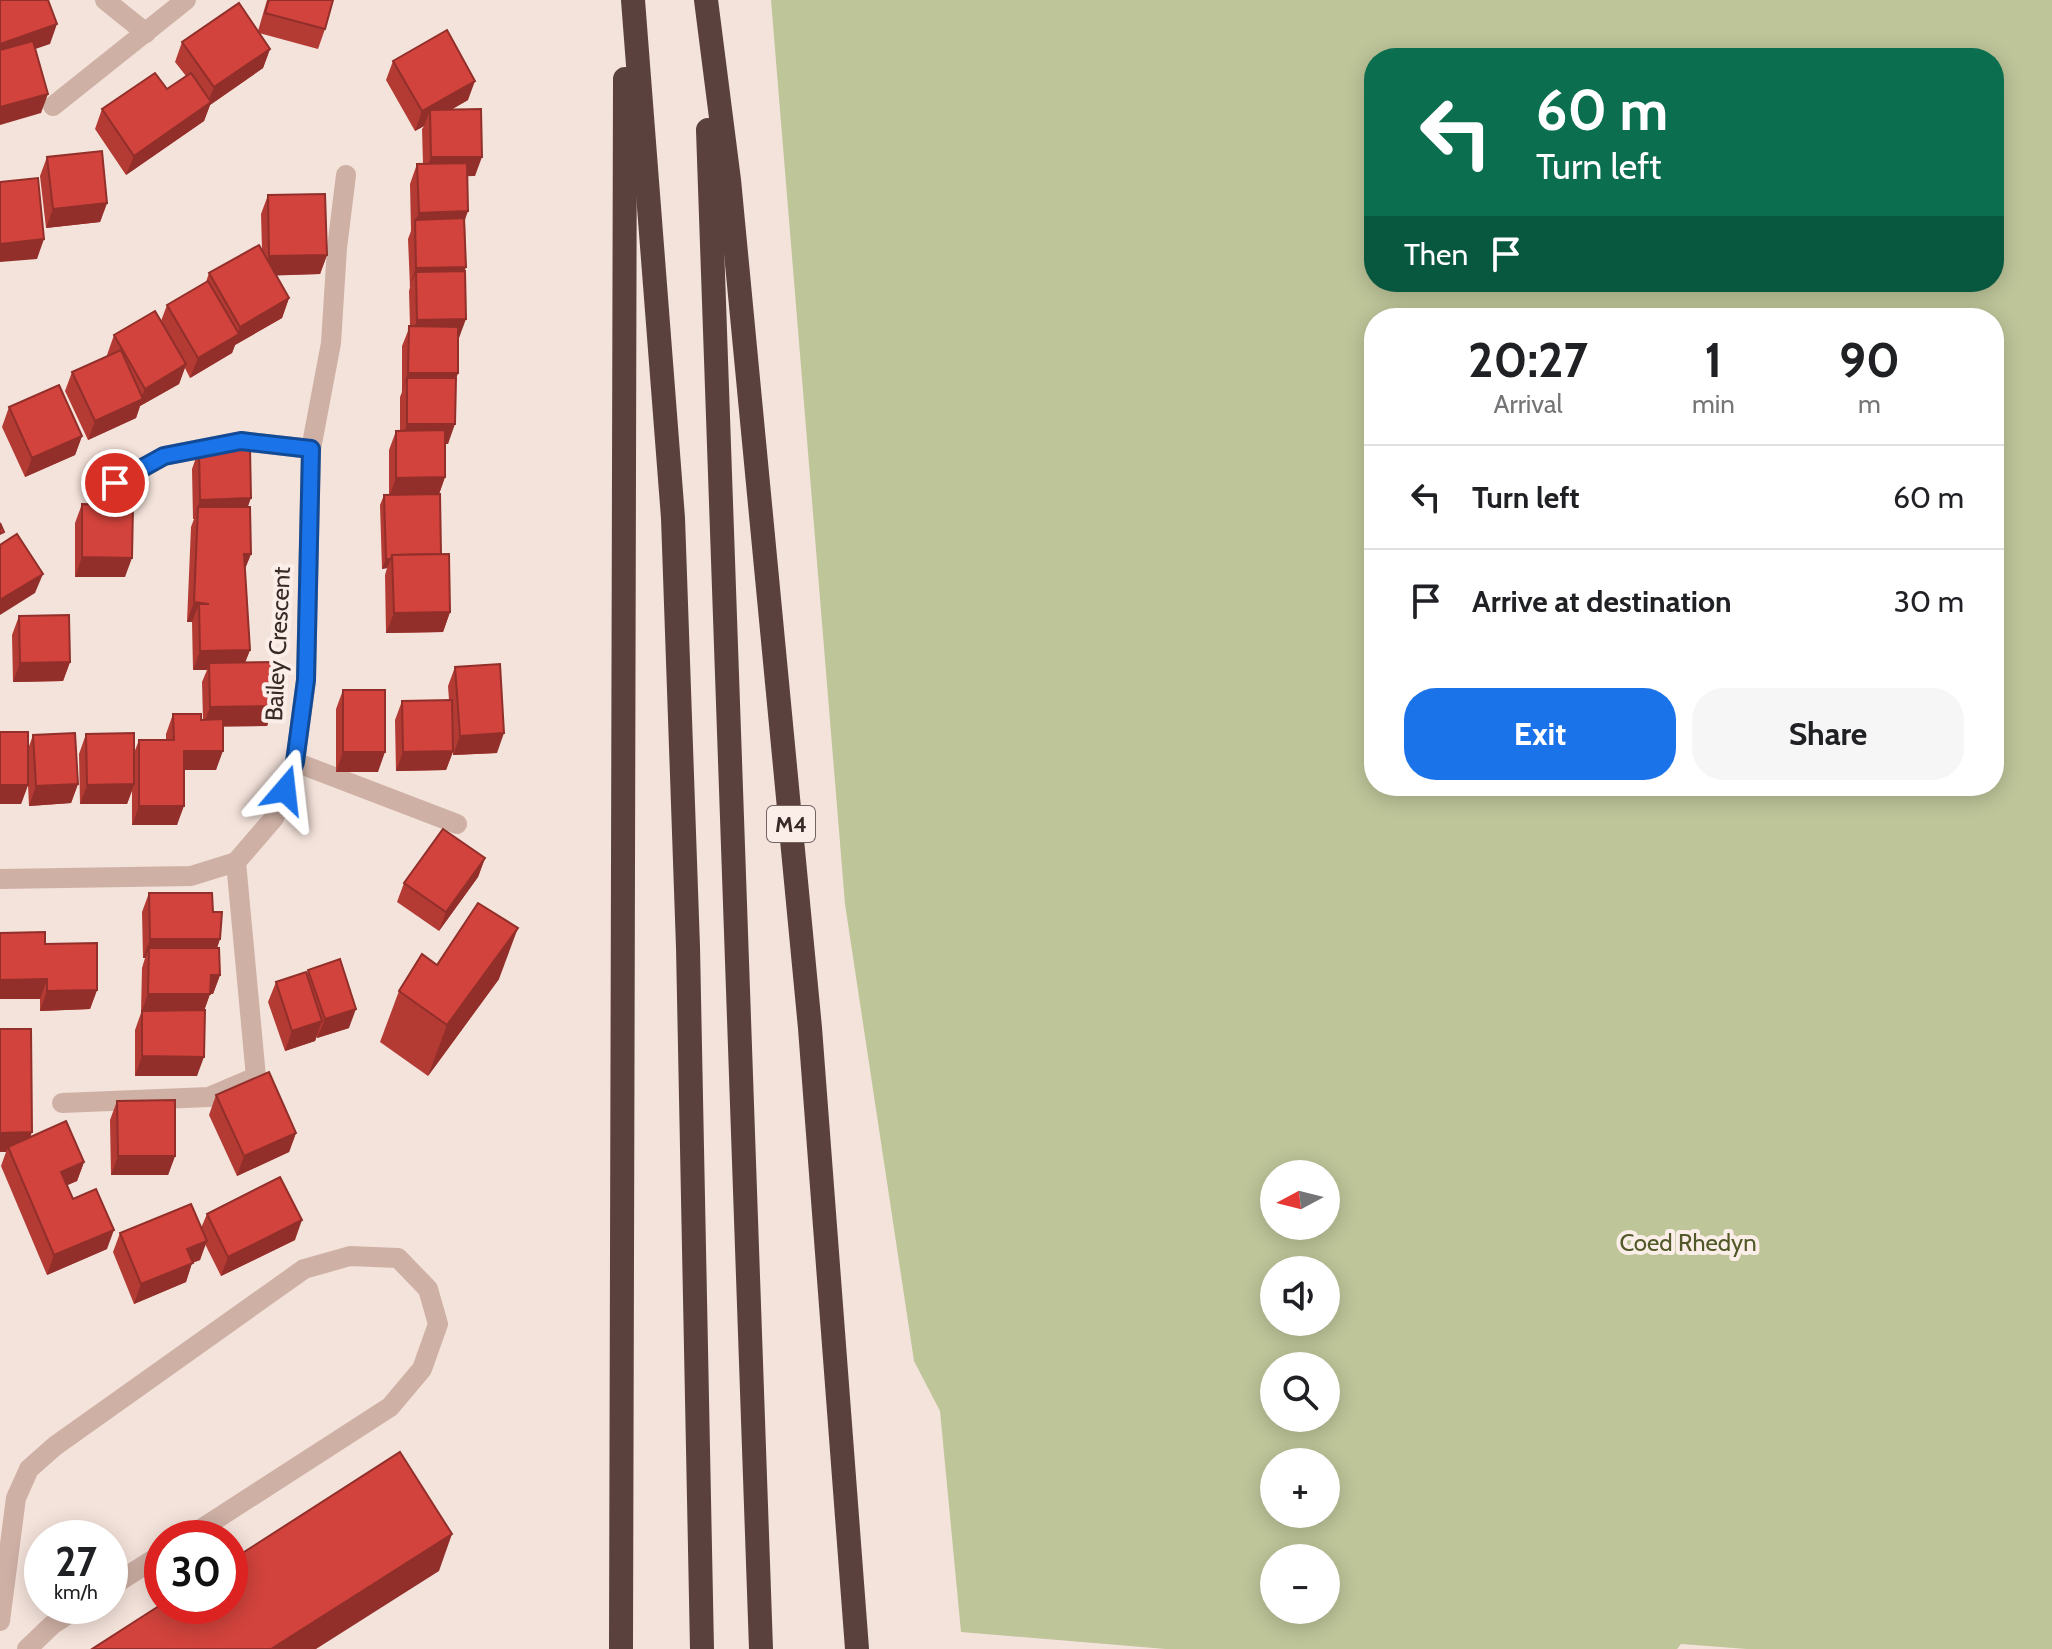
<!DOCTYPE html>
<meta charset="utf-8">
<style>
body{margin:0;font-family:Cabin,sans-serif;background:#f6f6f6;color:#202124;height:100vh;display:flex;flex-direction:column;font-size:30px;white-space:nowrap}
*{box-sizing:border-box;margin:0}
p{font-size:26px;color:#757577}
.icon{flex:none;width:44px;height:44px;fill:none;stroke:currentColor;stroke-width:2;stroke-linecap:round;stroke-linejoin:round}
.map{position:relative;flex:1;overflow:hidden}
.side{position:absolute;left:1364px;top:308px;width:640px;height:488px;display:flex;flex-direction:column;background:#fff;border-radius:32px;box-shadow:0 4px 20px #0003}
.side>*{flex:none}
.hud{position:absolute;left:1364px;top:48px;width:640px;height:244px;border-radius:32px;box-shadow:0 4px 20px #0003;background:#0b6e4f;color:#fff;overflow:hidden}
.needle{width:52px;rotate:263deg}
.controls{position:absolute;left:1260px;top:1160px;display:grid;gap:16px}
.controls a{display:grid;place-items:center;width:80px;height:80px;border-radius:50%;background:#fff;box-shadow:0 4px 20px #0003;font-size:40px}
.speed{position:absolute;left:24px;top:1520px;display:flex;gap:16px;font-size:40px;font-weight:700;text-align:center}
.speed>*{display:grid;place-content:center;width:104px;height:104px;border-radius:50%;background:#fff;box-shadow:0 4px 20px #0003;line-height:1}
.speed small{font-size:20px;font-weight:400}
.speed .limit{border:12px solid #d22;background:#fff;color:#111}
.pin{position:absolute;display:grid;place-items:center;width:68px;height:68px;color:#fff;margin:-34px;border:4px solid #fff;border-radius:50%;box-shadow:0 2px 8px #0007}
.me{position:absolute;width:88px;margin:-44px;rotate:17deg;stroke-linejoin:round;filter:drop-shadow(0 0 6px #0008)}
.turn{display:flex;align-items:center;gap:28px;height:168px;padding:0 40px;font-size:36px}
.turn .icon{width:104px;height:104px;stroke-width:2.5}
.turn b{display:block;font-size:56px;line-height:68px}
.then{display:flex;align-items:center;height:76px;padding:0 40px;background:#0003;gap:16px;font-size:30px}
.eta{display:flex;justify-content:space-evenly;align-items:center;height:136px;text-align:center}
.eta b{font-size:48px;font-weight:800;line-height:56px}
.action{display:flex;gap:16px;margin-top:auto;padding:16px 40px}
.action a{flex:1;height:92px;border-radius:32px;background:#1a73e8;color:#fff;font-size:32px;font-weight:800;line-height:92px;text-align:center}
.action a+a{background:#f6f6f6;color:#202124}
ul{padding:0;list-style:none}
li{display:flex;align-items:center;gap:24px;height:104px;padding:0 40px;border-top:2px solid #e0e0e0}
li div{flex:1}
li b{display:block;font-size:30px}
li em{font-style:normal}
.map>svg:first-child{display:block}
.green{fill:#bec599;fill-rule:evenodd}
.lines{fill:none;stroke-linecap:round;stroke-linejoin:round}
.service{stroke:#ceb0a5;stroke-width:20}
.minor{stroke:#ceb0a5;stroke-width:20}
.motorway{stroke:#5a413d;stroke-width:24}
.wall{fill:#b43a34}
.shaded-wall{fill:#922f2a}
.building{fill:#d1433c;stroke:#922f2a;stroke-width:2}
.route-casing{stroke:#114b97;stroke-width:20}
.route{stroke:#1a73e8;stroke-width:14}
.labels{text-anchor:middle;stroke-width:8;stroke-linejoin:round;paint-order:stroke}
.shield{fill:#fbeee8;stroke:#736461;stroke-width:2}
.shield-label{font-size:22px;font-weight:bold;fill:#392927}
.street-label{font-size:24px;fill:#392927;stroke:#fbeee8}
.park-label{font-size:24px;fill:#515928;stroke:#fbeee8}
</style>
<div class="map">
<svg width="2052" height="1649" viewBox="0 0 2052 1649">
<rect width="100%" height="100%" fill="#f4e3db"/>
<!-- green -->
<path class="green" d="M771 0H2052V1649H1747L1681 1644 1677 1649H1166L961 1632 940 1411 914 1361 845 904ZM1374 58H1994V282H1374ZM1994 318V786H1374V318ZM1274 1174H1326V1226H1274ZM1274 1270H1326V1322H1274ZM1274 1366H1326V1418H1274ZM1274 1462H1326V1514H1274ZM1274 1558H1326V1610H1274Z"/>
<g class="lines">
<!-- service -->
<g class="service">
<polyline points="110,1587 162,1554"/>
<polyline points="0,1621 16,1498 29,1469 55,1446 304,1269 350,1256 398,1258 428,1289 438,1324 422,1369 390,1407 187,1538"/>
<polyline points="27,1649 52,1625 81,1606"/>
</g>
<!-- minor -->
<g class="minor">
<polyline points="105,0 146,33"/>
<polyline points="53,106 186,0"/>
<polyline points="96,495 164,456 241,441 311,449"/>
<polyline points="295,762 457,824"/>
<polyline points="0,879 191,876 236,862 274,818 295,762 306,680 311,449 331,343 337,248 346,175"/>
<polyline points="62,1103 209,1097 256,1077 236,862"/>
</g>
<!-- motorway -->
<g class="motorway">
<polyline points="633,0 673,518 688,947 702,1649"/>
<polyline points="706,0 729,180 810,1028 857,1649"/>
<polyline points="708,130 761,1649"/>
<polyline points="621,1649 625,79"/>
</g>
</g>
<!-- wall -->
<g class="wall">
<polygon points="267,0 333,0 325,29 318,49 259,33 270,49 263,68 210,105 204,121 126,175 95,129 102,109 167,89 186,76 175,62 182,42 258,31"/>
<polygon points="393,61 468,100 452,109 475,176 467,176 465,222 466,267 464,271 458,338 458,373 456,378 448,444 445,444 445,477 439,494 441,554 450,612 443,632 386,633 385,575 387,568 382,569 380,505 384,495 389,495 389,450 396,431 400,431 400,397 402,392 402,346 410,326 409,291 410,287 408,239 411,231 410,184 417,164 423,164 422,129 424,126 415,131 386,80"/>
<polygon points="47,157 107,203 100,222 46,228 40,176"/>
<polygon points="268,195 327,255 320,274 276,275 289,298 282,318 235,345 232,353 190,378 185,368 179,384 140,406 136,418 88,440 65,391 72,372 107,356 107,355 114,335 161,321 167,305 206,282 209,273 262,250 261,214"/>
<polygon points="9,407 82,436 75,455 25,477 2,427"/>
<polygon points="199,449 248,507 251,554 245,569 250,650 245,663 274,706 267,726 223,726 216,770 184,770 177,825 132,825 132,791 127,804 80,804 79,754 86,734 134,753 139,740 166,740 166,734 173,714 203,720 202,682 207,670 193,670 192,622 187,622 191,527 194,519 193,519 192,469"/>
<polygon points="82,504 125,577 75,577 75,523"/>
<polygon points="19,616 70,662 63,681 13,682 12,635"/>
<polygon points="455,667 497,753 453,755 453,752 446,770 396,771 395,720 402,701 449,700 448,686"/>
<polygon points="343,690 378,772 336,772 336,709"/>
<polygon points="33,735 78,784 71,803 29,806 28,785 21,804 28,749"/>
<polygon points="485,858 478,877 439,931 397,902 404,883"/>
<polygon points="149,893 213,912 220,939 217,948 220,975 213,994 210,994 204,1010 197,1076 135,1076 135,1030 141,1013 142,968 145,958 143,958 142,912"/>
<polygon points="0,933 45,944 97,990 90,1009 40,1011 40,999 0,999"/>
<polygon points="437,965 499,979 428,1076 380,1042 399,991"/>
<polygon points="308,970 349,1028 317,1038 317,1036 315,1041 285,1051 268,1002 276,982 307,974"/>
<polygon points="0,1029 31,1137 84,1162 77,1181 67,1185 73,1199 107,1249 47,1275 1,1166 6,1152 0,1152"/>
<polygon points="216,1095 296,1133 289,1152 237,1176 209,1115"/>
<polygon points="117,1101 175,1156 168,1175 111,1175 110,1120"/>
<polygon points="207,1214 295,1240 221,1276 205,1244 200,1260 192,1263 186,1282 134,1304 113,1252 120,1233 201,1228"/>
</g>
<!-- shaded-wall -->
<g class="shaded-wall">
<polygon points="57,24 50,44 0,61 0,44"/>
<polygon points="270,49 263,68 210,105 204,121 126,175 134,156 207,104 214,87"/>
<polygon points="475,81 468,100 430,122 430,110 424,126 415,131 422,111"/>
<polygon points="48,94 41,113 0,125 0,107"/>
<polygon points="431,157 482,157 475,176 424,177"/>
<polygon points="107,203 100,222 46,228 53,209"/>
<polygon points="468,211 461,231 415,221 419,213"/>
<polygon points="44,239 37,259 0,262 0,244"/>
<polygon points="327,255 320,274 262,276 269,256"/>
<polygon points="466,267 459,286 416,272 409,287 416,268"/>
<polygon points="289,298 282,318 235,345 232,353 190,378 198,358 237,335 240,327"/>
<polygon points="466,319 459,338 410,339 417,320"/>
<polygon points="186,364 179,384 140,406 136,418 88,440 95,421 140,400 145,389"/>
<polygon points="408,373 458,373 451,393 407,378 401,392"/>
<polygon points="407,424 455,424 448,444 400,443"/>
<polygon points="82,436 75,455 25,477 32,458"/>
<polygon points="445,477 438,497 389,497 396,478"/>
<polygon points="251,498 244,518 198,507 193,519 200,500"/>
<polygon points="244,554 251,554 243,573"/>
<polygon points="82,557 132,558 125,577 75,577"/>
<polygon points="386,559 391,559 387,568 382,569"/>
<polygon points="43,574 35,593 0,615 0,600"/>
<polygon points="194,602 209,604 199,604 192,622 187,622"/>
<polygon points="450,612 443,632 386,633 394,613"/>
<polygon points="250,650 242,669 209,663 207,670 193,670 200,651"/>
<polygon points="70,662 63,681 13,682 20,663"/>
<polygon points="274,706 267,726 203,727 210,707"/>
<polygon points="504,733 497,753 453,755 460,736"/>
<polygon points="184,751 223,751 216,770 177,770"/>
<polygon points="453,751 446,770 396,771 403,752"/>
<polygon points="343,752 385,752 378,772 336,772"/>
<polygon points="78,784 71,803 29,806 36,786"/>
<polygon points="134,784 127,804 80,804 87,785"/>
<polygon points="0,785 28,785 21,804 0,804"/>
<polygon points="139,806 184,806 177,825 132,825"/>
<polygon points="485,858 478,877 439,931 446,912"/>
<polygon points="518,928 499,979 428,1076 447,1025"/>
<polygon points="150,939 220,939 213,959 149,948 145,958 143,958"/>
<polygon points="211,975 220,975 213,994 210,994 203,1014 142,1011 141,1013 148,994"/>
<polygon points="47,979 40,999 0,999 0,980"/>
<polygon points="97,990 90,1009 40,1011 47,991"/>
<polygon points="356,1009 349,1028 317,1038 325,1019"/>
<polygon points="322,1021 315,1041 285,1051 292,1031"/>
<polygon points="142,1056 204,1057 197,1076 135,1076"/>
<polygon points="32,1132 25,1152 8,1147 6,1152 0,1152 0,1133"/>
<polygon points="296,1133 289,1152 237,1176 244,1156"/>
<polygon points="118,1156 175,1156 168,1175 111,1175"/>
<polygon points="84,1162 77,1181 54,1191 61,1172"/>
<polygon points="302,1220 295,1240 221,1276 228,1257"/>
<polygon points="114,1230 107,1249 47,1275 54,1255"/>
<polygon points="207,1241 200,1260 192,1263 186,1282 134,1304 141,1284 187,1249"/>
<polygon points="452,1534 439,1571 316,1649 271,1649"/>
</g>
<!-- building -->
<g class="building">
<polygon points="0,0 48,0 57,24 0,44"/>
<polygon points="269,0 333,0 325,29 265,13"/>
<polygon points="239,3 270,49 214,87 182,42"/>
<polygon points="447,30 475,81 422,111 393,61"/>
<polygon points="33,41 48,94 0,107 0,50"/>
<polygon points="155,73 167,89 191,73 211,102 134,156 102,109"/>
<polygon points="481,109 482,157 431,157 430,110"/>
<polygon points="102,151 107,203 53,209 47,157"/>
<polygon points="467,163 468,211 419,213 417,164"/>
<polygon points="38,178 44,239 0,244 0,182"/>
<polygon points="325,194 327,255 269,256 268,195"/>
<polygon points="464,218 466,267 416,268 415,220"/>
<polygon points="259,245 289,298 240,327 209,273"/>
<polygon points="465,271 466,319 417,320 416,272"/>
<polygon points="208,281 239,334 198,358 167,305"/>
<polygon points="155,311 186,364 145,389 114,335"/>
<polygon points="409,326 458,327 458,373 408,373"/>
<polygon points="121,350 143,399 95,421 72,372"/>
<polygon points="407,378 456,378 455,424 407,424"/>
<polygon points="59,385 82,436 32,458 9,407"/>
<polygon points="445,430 445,477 396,478 396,431"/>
<polygon points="250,448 251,498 200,500 199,449"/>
<polygon points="440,494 441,554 392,555 391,559 386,559 384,495"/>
<polygon points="82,504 133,505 132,558 82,557"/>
<polygon points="198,507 250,507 251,554 244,554 250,650 200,651 199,604 209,604 194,602"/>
<polygon points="0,523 4,532 0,534"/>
<polygon points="17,534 43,574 0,600 0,545"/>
<polygon points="449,554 450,612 394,613 392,555"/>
<polygon points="69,615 70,662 20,663 19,616"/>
<polygon points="274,662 274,706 210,707 209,663"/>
<polygon points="500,664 504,733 460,736 455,667"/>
<rect x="343" y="690" width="42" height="62"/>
<polygon points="452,700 453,751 403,752 402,701"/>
<polygon points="173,714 201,714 201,720 223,719 223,751 184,751 184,806 139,806 139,740 174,740"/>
<rect x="0" y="732" width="28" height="53"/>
<polygon points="75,733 78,784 36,786 33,735"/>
<polygon points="134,733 134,784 87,785 86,734"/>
<polygon points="443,829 485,858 446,912 404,883"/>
<polygon points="149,893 212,893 213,912 222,912 220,939 150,939"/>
<polygon points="478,903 518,928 447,1025 399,991 422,954 437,965"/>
<polygon points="45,932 45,944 97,943 97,990 47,991 47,979 0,980 0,933"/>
<polygon points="149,948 219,948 220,975 211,975 210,994 148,994"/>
<polygon points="340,959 356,1009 325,1019 308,970"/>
<polygon points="306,972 322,1021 292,1031 276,982"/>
<polygon points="205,1010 204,1057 142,1056 142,1011"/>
<polygon points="0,1029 31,1029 32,1132 0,1133"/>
<polygon points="269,1072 296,1133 244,1156 216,1095"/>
<polygon points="175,1100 175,1156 118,1156 117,1101"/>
<polygon points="66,1121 84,1162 61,1172 73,1199 96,1189 114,1230 54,1255 8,1147"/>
<polygon points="280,1177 302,1220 228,1257 207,1214"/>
<polygon points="191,1204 207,1241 187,1249 193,1263 141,1284 120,1233"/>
<polygon points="400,1452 452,1534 271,1649 92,1649 162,1604 162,1606 230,1606 230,1561"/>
</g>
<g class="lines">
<defs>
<polyline id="route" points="115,483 164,456 241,441 311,449 306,680 295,762 285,790"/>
</defs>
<!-- route casing -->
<use href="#route" class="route-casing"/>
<!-- route -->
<use href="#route" class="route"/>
</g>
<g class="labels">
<!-- shield labels -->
<rect class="shield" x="767" y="806" width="48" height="36" rx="6"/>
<g class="shield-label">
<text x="791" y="832">M4</text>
</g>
<!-- street labels -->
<g class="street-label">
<text transform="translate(278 644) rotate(-87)" y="8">Bailey Crescent</text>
</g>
<!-- park labels -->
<g class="park-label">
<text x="1688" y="1251">Coed Rhedyn</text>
</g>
</g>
</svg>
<div class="controls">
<a><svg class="needle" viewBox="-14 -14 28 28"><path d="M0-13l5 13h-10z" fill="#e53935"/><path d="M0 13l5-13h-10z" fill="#757577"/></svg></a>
<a><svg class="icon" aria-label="sound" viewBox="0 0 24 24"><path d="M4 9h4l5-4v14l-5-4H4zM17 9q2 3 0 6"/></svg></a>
<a><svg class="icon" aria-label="search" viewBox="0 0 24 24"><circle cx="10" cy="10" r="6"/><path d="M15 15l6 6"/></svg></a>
<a>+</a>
<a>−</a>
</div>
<div class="speed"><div>27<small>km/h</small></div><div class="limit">30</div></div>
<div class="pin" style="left:115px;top:483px;background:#d93025"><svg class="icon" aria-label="arrive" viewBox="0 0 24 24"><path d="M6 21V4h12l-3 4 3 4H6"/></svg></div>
<svg class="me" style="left:285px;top:790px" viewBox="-20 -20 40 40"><path d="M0-17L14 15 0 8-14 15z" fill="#1a73e8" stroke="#fff" stroke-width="4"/></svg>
<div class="hud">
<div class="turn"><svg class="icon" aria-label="left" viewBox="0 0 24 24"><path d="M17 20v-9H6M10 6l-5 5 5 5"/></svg><div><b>60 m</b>Turn left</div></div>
<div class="then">Then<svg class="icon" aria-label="arrive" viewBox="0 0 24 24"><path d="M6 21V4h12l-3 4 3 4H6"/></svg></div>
</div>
<section class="side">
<div class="eta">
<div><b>20:27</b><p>Arrival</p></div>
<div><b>1</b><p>min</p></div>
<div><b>90</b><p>m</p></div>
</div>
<ul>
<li><svg class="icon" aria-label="left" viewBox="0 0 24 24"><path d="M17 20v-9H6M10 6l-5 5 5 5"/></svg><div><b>Turn left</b></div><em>60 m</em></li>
<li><svg class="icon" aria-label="arrive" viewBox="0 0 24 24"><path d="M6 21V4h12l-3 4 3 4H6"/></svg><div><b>Arrive at destination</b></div><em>30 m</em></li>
</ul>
<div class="action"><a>Exit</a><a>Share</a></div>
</section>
</div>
